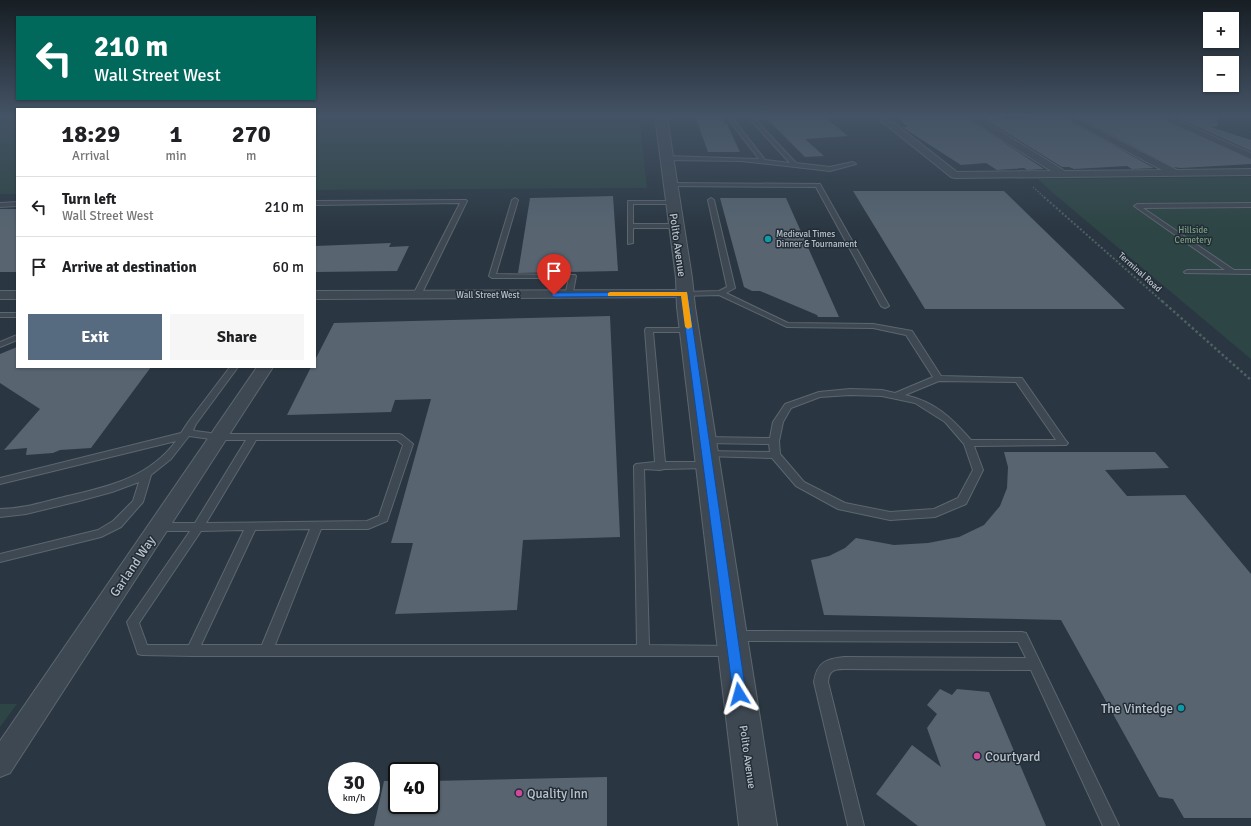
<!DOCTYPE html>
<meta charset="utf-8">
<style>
body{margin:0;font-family:Signika,sans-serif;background:#f6f6f6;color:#202124;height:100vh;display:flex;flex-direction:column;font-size:15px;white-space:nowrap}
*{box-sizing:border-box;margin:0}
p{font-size:13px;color:#757577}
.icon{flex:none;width:22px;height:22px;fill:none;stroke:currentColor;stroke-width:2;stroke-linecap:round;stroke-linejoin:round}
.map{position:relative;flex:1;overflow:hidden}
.side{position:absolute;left:16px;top:108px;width:300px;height:260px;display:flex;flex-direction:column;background:#fff;border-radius:0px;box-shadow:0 1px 3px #0004}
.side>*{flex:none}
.hud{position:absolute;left:16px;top:16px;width:300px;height:84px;border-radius:0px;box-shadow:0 1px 3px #0004;background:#00695c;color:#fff;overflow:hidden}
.fabs{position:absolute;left:1203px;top:12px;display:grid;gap:8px}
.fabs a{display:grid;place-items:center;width:36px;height:36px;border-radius:0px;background:#fff;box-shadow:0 1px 3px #0004;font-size:20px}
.speed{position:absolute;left:328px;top:762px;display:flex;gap:8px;font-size:20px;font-weight:700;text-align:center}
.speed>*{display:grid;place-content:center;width:52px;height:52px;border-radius:50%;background:#fff;box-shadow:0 1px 3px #0004;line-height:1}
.speed small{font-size:10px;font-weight:400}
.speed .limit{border:2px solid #111;border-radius:6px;background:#fff;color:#111}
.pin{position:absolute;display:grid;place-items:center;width:34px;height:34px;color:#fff;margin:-41px -17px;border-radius:50% 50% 50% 0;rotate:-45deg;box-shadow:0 0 4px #0007}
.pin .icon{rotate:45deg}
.me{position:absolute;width:44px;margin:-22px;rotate:352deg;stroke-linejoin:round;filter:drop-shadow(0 0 3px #0008)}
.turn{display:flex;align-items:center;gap:14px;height:84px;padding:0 12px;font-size:18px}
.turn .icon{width:52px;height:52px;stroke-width:2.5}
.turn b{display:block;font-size:28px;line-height:34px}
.eta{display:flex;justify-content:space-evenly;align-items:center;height:68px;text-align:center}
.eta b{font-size:24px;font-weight:700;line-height:28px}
.action{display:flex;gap:8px;margin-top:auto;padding:8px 12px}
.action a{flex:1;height:46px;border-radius:0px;background:#576b80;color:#fff;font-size:16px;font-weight:700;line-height:46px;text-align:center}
.action a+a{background:#f6f6f6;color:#202124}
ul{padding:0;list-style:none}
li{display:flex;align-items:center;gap:12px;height:60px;padding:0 12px;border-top:1px solid #e0e0e0}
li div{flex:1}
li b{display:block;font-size:15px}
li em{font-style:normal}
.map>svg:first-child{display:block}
.green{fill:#2d4544}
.building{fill:#586571}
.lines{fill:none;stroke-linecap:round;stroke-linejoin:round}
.service-casing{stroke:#5c666f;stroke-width:2}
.minor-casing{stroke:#5c666f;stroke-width:2}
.tertiary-casing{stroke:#5c666f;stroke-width:2}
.path-far2{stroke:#4e6262;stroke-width:1.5;stroke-dasharray:1.5 1.5;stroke-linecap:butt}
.path-far1{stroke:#4e6262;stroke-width:2;stroke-dasharray:2 2;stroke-linecap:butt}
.path{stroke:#4e6262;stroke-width:2.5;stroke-dasharray:2.5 2.5;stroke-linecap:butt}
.service{fill:#3e4852;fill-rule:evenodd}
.minor{fill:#3e4852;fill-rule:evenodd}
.tertiary{fill:#3e4852;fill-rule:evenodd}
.route{fill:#1a73e8;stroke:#114b97}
.slow{fill:#f59e0b}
.culture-dot{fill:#0f9aa8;stroke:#222d37;stroke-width:1.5}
.hotel-dot{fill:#d1479c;stroke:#222d37;stroke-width:1.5}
.labels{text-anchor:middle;stroke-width:3;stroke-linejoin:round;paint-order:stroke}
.far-park-label{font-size:9px;fill:#7b9f7f;stroke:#222d37}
.far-poi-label{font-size:9px;fill:#bbc3cb;stroke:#222d37;text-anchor:start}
.far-street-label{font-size:9px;fill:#bbc3cb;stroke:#222d37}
.street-label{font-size:11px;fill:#bbc3cb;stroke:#222d37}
.near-street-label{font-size:13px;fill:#bbc3cb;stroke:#222d37}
.near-poi-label{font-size:13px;fill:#bbc3cb;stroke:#222d37;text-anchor:start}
</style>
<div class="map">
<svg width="1251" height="826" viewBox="0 0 1251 826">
<rect width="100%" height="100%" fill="#2a3742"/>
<!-- green -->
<g class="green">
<rect x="0" y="116" width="17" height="78"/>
<polygon points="315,116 643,116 640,123 647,188 315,190"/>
<polygon points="1251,177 1251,359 1053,193 1038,179"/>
<polygon points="0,704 17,704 0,727"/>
</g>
<!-- building -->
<g class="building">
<polygon points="695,116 721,116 725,124 727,124 740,152 708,152"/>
<polygon points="764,116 825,117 848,136 805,139 824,156 805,157"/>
<polygon points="900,116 964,116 1044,169 1027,170 1024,168 997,170 986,163 961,165 902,127 907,127 899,118 903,118"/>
<polygon points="980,116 1002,116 1005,119 1060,116 1154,168 1132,169 1127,166 1074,169 1069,167 1062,167"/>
<polygon points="1076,116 1155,116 1251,160 1251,164 1181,168 1173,167"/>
<polygon points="1173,116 1217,116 1218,126 1211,127 1251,140 1251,151"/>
<polygon points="853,191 1004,191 1125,309 925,309"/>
<polygon points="613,196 618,271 518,273 530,198"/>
<polygon points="720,198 786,198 839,317 818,317 817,315 760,291 752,291 744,287"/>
<rect x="0" y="209" width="17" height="63"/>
<polygon points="391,243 389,247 409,246 397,271 315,272 315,246"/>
<polygon points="610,316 620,537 523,540 517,610 395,614 413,543 391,543 431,399 395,400 391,412 287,415 311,367 315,367 315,360 334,323"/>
<polygon points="17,347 17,367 151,367 91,448 60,450 53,453 26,455 27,448 4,450 40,409 0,383 0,354"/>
<polygon points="1004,452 1155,452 1169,468 1105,470 1127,496 1185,495 1251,574 1251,818 1184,818 1173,799 1159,797 1061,620 824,615 811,560 829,556 845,548 856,538 894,545 928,543 959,537 984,525 1000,506 1007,488 1008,467"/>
<polygon points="940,689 952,695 957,689 989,692 1046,826 918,826 876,794 912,745 941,767 927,728 937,714 927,705"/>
<polygon points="607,777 607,826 374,826 384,781 397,781 397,805 431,805 431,781"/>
</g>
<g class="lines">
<defs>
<g id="service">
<polygon points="726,116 731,116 765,160 790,163 747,116 752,116 796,163 830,167 853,162 856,164 830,171 741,161 666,160 663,158 666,156 759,159"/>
<polygon points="670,183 820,184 889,306 885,308 881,306 816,187 668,186 667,185"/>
<polygon points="515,198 518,200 496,274 575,275 576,276 572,297 569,297 565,295 569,278 492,278 489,276 512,200"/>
<path d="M711 198 714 200 735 288 726 293 788 323 873 324 912 331 941 376 1022 378 1066 441 1068 443 1066 445 974 446 983 470 966 504 935 517 890 520 838 509 796 486 772 458 704 456 702 454 707 451 770 452 769 444 705 443 700 440 705 437 770 438 773 422 785 404 819 392 850 389 882 390 895 393 933 377 906 335 873 328 787 327 719 295 681 296 680 294 684 292 719 291 727 287 708 200ZM939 381 1016 382 1056 440H971C951 417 935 402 905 395ZM850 395 882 396 915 403 945 422 964 444 973 470 958 498 934 509 890 512 845 503 804 482 780 454 779 441 783 422 791 408 820 397Z"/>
<polygon points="466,200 467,201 421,295 417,297 413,295 460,203 315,205 315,201"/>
<polygon points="628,201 674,201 675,202 672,204 633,204 633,224 676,224 679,226 676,228 633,228 633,243 628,244"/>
<polygon points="17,202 17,206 0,207 0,203"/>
<polygon points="1251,203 1251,207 1143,208 1234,270 1251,270 1251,274 1185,273 1184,272 1187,270 1225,270 1134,206 1137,204"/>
<rect x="0" y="313" width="17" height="4"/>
<path d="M646 328H689L693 330 689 332H653L665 462H708L711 463 713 465 711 467 708 468 664 469 660 470 644 469 649 645 730 646 734 647 736 651 734 655 730 656H192L142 655 138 654 127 622 190 531H158L154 530 153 527 154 524 158 523H195L246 440H218L189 436 171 459 151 475 143 502 121 527 101 537 0 562V554L98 530 113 521 133 501 139 482 112 492 79 501 26 514 0 517V509C21 509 40 503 60 498 105 487 147 480 176 441L0 484V478L181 433 189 421 230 367H238L196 424 193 430 195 431 218 434H399L402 435 413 444 387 521 368 529H321L275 645H637L634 466 636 464 655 462 645 330ZM256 440H397L403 445 379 516 367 521 206 523ZM310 529 262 645H201L255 530ZM244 530 189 645H147L139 623 201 531Z"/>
<polygon points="17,335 17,340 0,347 0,342"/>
<path d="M735 631 1022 632 1026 633 1119 826H1103L1031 670 844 669C833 669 829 671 828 682L864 826H848L814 682C817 662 826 659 844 657L1026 658 1018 642 735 641 731 640 729 636 731 632Z"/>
</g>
<g id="minor">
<polygon points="875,116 885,116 957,172 1051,171 965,116 976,116 1065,171 1162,170 1061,116 1072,116 1177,170 1251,169 1251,175 955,178 951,177"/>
<polygon points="1156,116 1168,116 1251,153 1251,159"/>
<polygon points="684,290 689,291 691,294 689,297 315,299 315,291"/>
<rect x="0" y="291" width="17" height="8"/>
<polygon points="257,367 273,367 10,773 0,777 0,741"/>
</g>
<polygon id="tertiary" points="658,116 668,116 668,124 692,278 695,307 777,826 739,826 677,307 676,278 656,124"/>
</defs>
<!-- service casing -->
<use href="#service" class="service-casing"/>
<!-- minor casing -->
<use href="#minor" class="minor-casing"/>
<!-- tertiary casing -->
<use href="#tertiary" class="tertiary-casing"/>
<!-- path-far2 -->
<polyline class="path-far2" points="1033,187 1045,198"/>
<!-- path-far1 -->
<polyline class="path-far1" points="1044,197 1163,302"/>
<!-- path -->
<polyline class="path" points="1162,301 1251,380"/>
<!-- service -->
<use href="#service" class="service"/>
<!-- minor -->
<use href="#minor" class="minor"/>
<!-- tertiary -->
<use href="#tertiary" class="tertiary"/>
</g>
<!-- sky -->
<linearGradient id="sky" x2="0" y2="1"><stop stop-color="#171e24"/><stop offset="0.5" stop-color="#445365"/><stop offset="1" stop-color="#445365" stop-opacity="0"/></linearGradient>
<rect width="1251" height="232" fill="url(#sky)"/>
<!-- route -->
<polygon class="route" points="684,292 688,294 746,694 744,699 739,701 735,699 733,694 681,296 554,297 551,295 554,293"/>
<!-- slow -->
<polygon class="slow" points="610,292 687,292 692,327 688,329 685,327 681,296 608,296 608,293"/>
<!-- markers -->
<g class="culture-dot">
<circle cx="768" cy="239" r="4"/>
<circle cx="1181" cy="708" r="4"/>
</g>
<g class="hotel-dot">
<circle cx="977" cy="756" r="4"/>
<circle cx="519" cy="793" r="4"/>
</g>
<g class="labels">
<!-- far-park labels -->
<g class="far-park-label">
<text x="1193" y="233">Hillside<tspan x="1193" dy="10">Cemetery</tspan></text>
</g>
<!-- far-poi labels -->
<g class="far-poi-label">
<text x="776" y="237">Medieval Times<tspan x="776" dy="10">Dinner &amp; Tournament</tspan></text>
</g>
<!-- far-street labels -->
<g class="far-street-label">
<text transform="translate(1140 272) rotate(42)" y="3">Terminal Road</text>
<text x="488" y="298">Wall Street West</text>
</g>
<!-- street labels -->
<g class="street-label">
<text transform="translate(678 245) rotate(82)" y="4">Polito Avenue</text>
<text transform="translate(748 757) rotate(82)" y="4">Polito Avenue</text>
</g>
<!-- near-street labels -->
<g class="near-street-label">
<text transform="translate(132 566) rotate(-56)" y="5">Garland Way</text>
</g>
<!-- near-poi labels -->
<g class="near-poi-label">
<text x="1173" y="713" text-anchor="end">The Vintedge</text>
<text x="985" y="761">Courtyard</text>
<text x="527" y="798">Quality Inn</text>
</g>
</g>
</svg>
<div class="fabs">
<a>+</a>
<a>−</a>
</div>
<div class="speed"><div>30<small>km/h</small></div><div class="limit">40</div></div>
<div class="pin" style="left:554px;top:295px;background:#d93025"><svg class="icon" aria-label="arrive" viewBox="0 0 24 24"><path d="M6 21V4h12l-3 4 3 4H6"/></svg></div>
<svg class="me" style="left:739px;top:694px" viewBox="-20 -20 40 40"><path d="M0-17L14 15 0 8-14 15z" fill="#1a73e8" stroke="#fff" stroke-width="4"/></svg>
<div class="hud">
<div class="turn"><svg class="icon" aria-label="left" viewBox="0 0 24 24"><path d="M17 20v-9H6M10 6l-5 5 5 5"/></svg><div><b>210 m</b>Wall Street West</div></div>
</div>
<section class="side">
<div class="eta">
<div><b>18:29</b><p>Arrival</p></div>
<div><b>1</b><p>min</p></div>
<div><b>270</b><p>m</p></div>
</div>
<ul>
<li><svg class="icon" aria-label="left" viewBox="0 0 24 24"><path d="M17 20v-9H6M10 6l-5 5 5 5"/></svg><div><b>Turn left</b><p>Wall Street West</p></div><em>210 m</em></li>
<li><svg class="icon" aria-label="arrive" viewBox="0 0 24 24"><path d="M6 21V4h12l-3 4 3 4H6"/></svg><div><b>Arrive at destination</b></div><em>60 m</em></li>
</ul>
<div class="action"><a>Exit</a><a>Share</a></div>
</section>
</div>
